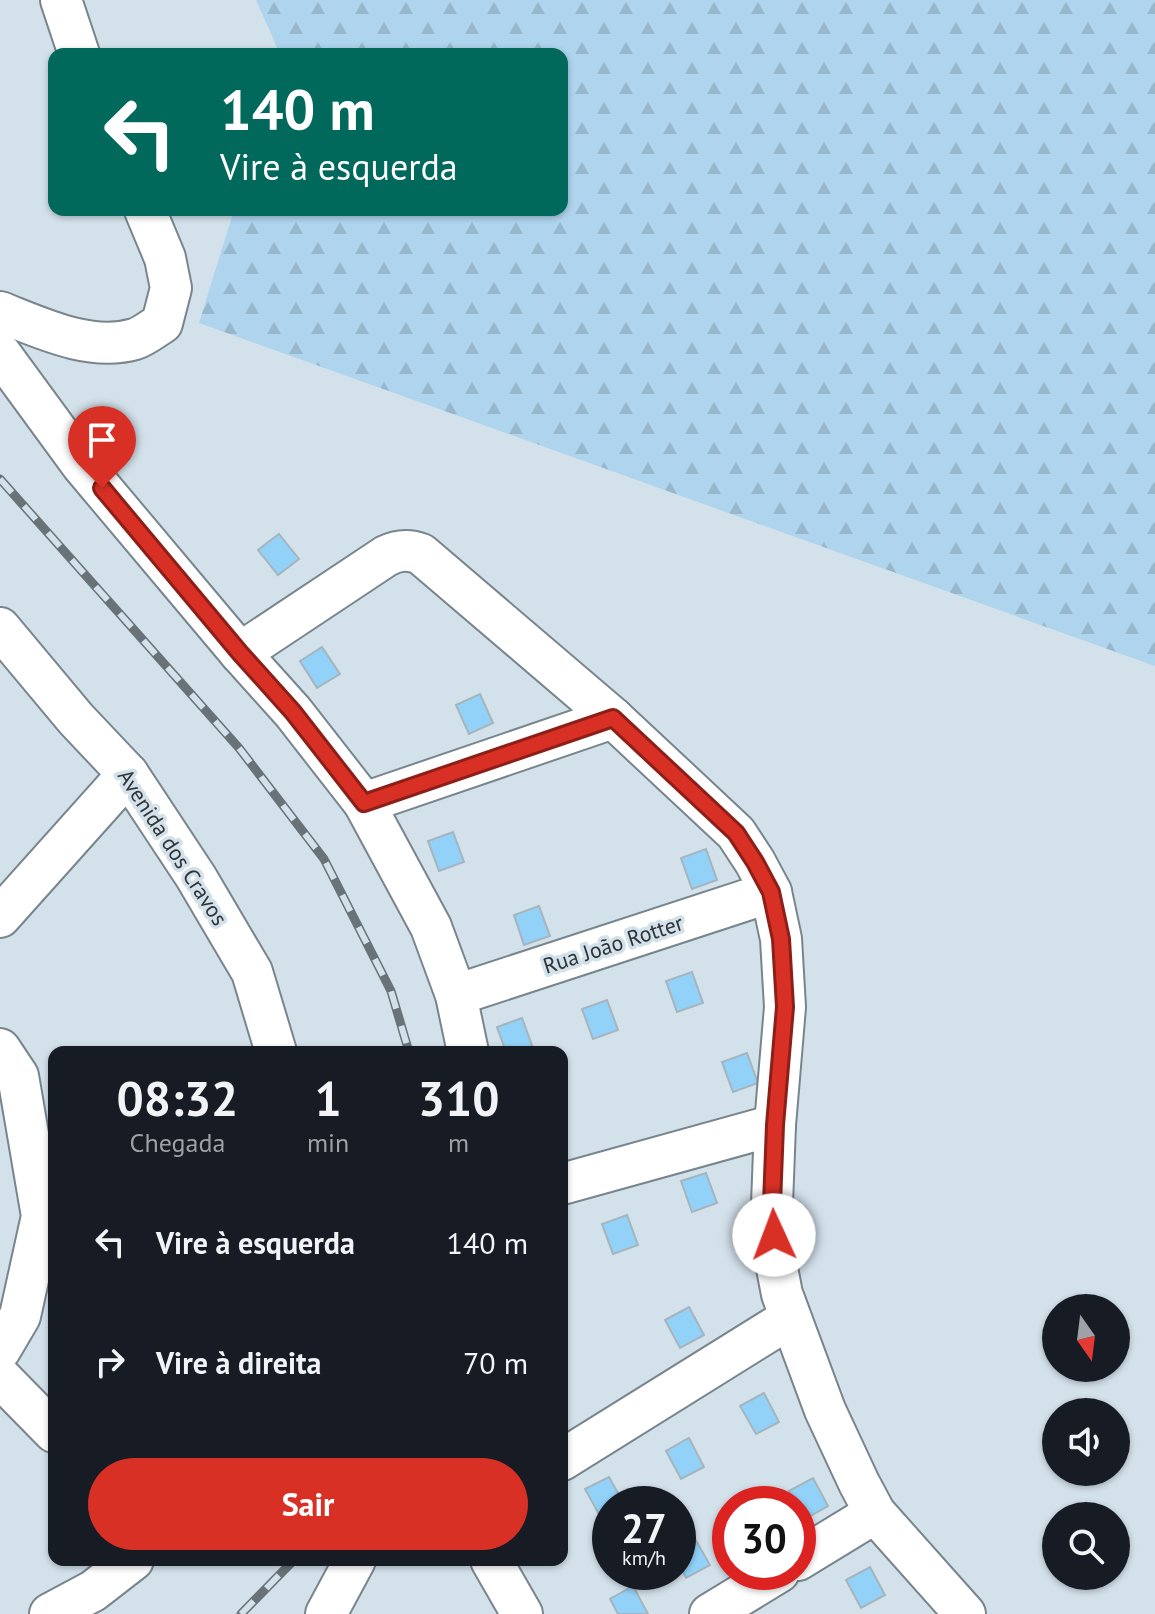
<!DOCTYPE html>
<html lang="pt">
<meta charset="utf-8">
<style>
body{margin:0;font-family:"PT Sans",sans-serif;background:#20242c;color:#f1f3f6;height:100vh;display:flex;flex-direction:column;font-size:30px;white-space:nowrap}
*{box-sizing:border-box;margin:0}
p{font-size:26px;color:#9ea1a6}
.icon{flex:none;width:44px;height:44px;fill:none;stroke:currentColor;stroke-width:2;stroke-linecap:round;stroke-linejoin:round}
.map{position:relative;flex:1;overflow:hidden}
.details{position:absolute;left:48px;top:1046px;width:520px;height:520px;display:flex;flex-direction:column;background:#171b24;border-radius:16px;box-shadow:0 2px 6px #0004}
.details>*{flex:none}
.hud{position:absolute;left:48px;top:48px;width:520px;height:168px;border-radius:16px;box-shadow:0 2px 6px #0004;background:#00695c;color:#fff;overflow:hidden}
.needle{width:52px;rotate:166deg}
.buttons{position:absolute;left:1042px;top:1294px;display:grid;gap:16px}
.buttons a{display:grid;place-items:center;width:88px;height:88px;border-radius:50%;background:#171b24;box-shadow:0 2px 6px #0004;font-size:40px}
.speed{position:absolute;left:592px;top:1486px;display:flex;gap:16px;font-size:40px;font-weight:700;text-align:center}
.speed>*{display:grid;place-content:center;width:104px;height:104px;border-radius:50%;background:#171b24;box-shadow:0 2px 6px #0004;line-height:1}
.speed small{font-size:20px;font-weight:400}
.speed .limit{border:12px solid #d22;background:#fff;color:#111}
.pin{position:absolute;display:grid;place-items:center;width:68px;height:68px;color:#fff;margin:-82px -34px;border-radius:50% 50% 50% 0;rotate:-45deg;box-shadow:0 0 8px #0007}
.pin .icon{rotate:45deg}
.me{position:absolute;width:88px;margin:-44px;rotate:358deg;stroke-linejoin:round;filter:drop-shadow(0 0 6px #0008)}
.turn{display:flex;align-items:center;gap:28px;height:168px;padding:0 40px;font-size:36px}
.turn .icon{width:104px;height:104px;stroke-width:2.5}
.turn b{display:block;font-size:56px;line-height:68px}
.eta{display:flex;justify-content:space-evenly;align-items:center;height:136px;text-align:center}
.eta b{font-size:48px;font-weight:700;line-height:56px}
.primary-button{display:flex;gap:16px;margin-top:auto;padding:16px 40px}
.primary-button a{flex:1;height:92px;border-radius:48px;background:#d93025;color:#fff;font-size:32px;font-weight:700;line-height:92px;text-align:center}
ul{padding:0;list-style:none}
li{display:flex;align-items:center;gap:24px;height:120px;padding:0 40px}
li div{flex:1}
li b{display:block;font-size:30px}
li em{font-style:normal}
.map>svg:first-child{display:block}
.forest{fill:url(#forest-firs)}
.building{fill:#92d2f9;stroke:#a6b4bd;stroke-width:2}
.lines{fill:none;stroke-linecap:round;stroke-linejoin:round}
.minor-casing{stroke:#78858d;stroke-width:44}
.minor{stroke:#fff;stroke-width:40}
.rail-casing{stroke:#697277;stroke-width:9}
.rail{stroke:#d3e1eb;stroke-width:6;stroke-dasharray:18;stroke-linecap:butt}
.route-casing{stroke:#8d1f18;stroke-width:20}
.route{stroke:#d93025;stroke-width:14}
.labels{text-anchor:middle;stroke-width:7;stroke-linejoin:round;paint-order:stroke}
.street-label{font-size:22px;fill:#2e3437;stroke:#d3e1eb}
</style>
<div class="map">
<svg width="1155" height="1614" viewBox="0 0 1155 1614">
<defs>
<pattern id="forest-firs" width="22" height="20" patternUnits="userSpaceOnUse" patternTransform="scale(2)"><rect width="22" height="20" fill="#afd4ed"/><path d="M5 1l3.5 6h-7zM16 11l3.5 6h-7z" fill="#97b7cc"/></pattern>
</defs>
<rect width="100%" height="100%" fill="#d3e1eb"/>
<!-- forest -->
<polygon class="forest" points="256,0 1155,0 1155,666 199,323 234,210 562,210 562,54 280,54"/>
<!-- building -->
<g class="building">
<polygon points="279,534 299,559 278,575 258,550"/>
<polygon points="322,647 340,674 317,688 300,661"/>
<polygon points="480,694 493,723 469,734 456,705"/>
<polygon points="453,832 464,862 439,871 428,841"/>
<polygon points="706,849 717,880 692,889 681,858"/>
<polygon points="539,906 550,936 524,945 514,915"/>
<polygon points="692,972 703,1003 677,1012 666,981"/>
<polygon points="607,1000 618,1030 593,1039 582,1009"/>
<polygon points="522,1018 533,1048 523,1052 506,1052 497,1027"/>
<polygon points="747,1053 758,1083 733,1092 722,1062"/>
<polygon points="706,1173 717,1203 692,1212 681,1181"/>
<polygon points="627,1215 638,1245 613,1254 602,1224"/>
<polygon points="689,1307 704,1335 680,1348 665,1320"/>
<polygon points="764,1393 779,1422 756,1434 740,1406"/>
<polygon points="689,1438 704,1467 681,1479 666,1451"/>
<polygon points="609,1477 624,1504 610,1504 610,1513 601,1518 585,1489"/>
<polygon points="813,1478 828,1506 805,1519 789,1491"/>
<polygon points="694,1537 710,1565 686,1578 678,1562 678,1546"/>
<polygon points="870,1567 885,1595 861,1608 846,1580"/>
<polygon points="633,1586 648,1614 618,1614 610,1599"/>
</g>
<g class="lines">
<defs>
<g id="minor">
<polyline points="61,0 79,54"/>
<path d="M0 312C41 328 90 352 135 339 144 336 154 328 162 323L171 288 165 258 145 210"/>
<polyline points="0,353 82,465 240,653 293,712 364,803 431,927 456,995 468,1052"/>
<polyline points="0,628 76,719 128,774 196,877 252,972 276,1052"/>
<path d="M240 653 386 556C398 550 408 549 421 554L613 718 736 833 755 862 771 892 781 939 785 1007 775 1125 772 1204 776 1263 782 1294 825 1410 859 1483 875 1513 965 1614"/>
<polyline points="364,803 613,718"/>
<polyline points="0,917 128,774"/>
<polyline points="456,995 771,892"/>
<polyline points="0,1049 18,1076 42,1216 20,1316 0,1350"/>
<polyline points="562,1184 775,1125"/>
<polyline points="0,1377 54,1432"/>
<polyline points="562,1460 790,1318"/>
<polyline points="491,1560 522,1614"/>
<polyline points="798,1560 875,1513"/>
<polyline points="50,1614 93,1591 133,1560"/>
<polyline points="326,1614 355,1560"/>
<polyline points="710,1614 779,1572"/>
</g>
</defs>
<!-- minor casing -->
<use href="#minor" class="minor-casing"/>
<!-- minor -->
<use href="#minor" class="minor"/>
<defs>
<g id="rail">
<polyline points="0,479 239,748 324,859 391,991 409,1052"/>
<polyline points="241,1614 294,1560"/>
</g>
</defs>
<!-- rail casing -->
<use href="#rail" class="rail-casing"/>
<!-- rail -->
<use href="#rail" class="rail"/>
</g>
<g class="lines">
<defs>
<polyline id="route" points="102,488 240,653 293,712 364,803 613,718 736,833 755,862 771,892 781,939 785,1007 775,1125 772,1204 774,1235"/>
</defs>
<!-- route casing -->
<use href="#route" class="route-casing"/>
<!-- route -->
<use href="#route" class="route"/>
</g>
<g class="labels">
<!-- street labels -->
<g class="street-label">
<text transform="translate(173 847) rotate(57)" y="8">Avenida dos Cravos</text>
<text transform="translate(613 944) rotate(-18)" y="8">Rua João Rotter</text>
</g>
</g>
</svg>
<div class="buttons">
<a><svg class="needle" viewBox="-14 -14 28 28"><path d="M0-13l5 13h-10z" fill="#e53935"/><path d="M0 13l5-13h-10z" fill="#9ea1a6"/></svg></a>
<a><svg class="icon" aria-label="sound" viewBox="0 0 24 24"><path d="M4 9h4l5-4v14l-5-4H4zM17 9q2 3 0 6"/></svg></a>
<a><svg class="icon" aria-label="search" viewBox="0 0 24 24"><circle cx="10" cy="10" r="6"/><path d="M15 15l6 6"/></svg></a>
</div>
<div class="speed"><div>27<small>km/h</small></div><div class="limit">30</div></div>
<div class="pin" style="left:102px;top:488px;background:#d93025"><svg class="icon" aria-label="arrive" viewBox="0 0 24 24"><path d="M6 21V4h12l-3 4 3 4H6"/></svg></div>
<svg class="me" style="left:774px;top:1235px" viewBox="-20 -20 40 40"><circle r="19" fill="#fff"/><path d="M0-13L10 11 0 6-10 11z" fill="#d93025"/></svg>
<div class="hud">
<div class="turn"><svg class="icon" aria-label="left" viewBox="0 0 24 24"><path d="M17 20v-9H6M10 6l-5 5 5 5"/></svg><div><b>140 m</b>Vire à esquerda</div></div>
</div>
<section class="details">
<div class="eta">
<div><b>08:32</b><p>Chegada</p></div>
<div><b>1</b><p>min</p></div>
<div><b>310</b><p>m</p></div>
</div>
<ul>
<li><svg class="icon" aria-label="left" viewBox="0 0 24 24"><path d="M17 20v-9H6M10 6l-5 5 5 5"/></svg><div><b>Vire à esquerda</b></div><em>140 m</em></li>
<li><svg class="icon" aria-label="right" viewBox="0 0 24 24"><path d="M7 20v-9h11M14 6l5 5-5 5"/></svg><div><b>Vire à direita</b></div><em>70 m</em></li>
</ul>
<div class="primary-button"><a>Sair</a></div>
</section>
</div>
